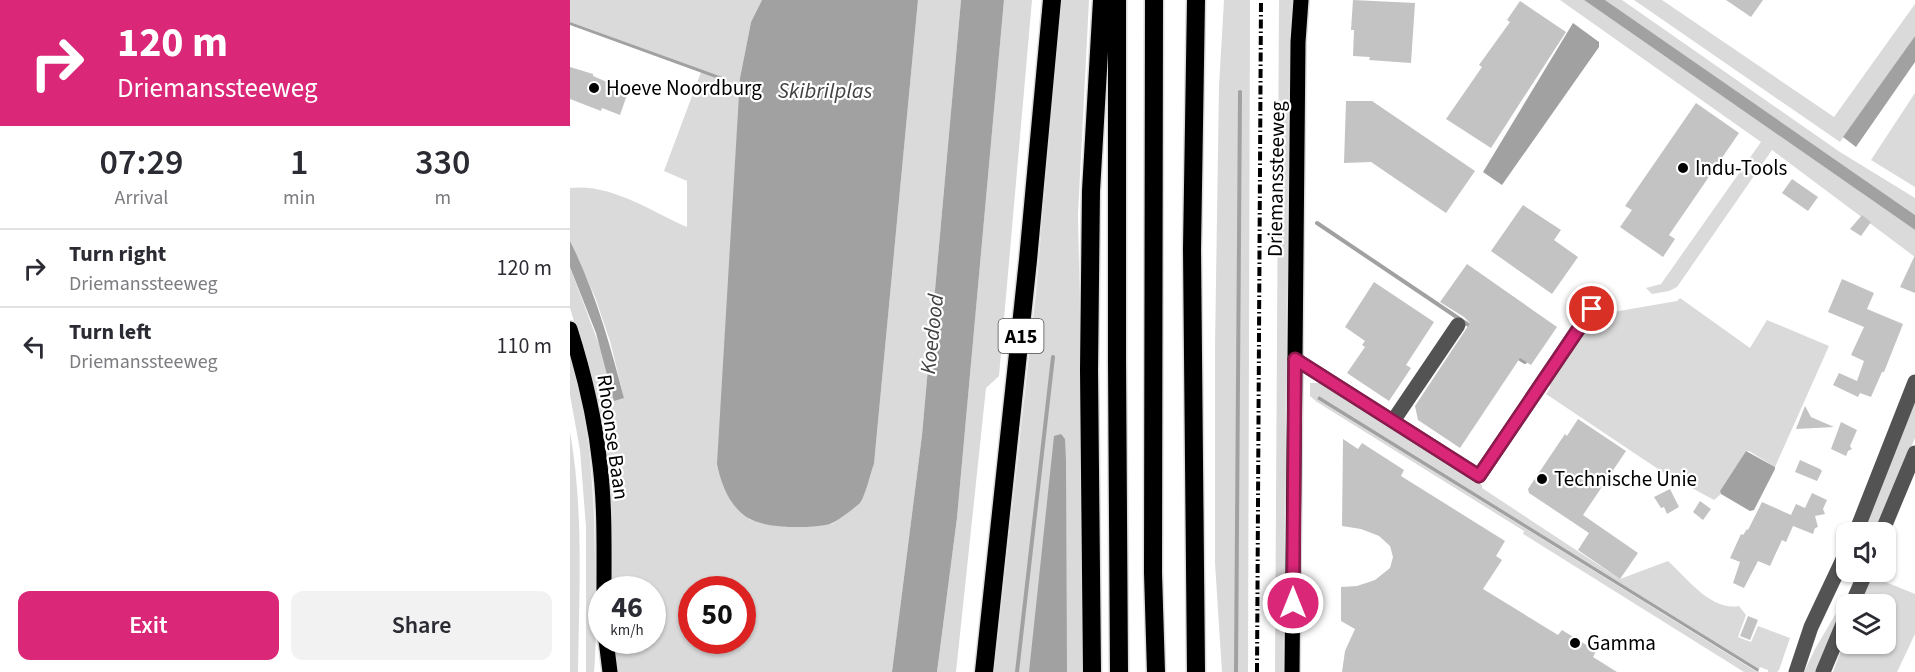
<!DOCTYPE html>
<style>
body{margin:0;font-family:"Source Sans 3",sans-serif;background:#f2f2f3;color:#2b2b33;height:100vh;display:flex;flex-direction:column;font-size:22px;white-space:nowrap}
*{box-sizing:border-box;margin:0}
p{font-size:20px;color:#7c7c81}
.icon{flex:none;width:33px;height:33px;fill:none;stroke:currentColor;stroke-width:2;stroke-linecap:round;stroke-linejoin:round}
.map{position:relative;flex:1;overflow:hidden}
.sheet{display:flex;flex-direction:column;background:#fff;width:570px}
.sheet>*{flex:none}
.guide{background:#db2777;color:#fff;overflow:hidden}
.tools{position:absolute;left:1266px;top:522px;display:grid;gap:12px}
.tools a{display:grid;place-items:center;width:60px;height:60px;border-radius:12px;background:#fff;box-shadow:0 2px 4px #0004;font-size:30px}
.speed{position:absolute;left:18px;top:576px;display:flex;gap:12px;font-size:30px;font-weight:700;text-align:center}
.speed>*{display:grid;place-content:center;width:78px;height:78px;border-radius:50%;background:#fff;box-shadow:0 2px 4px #0004;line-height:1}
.speed small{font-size:15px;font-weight:400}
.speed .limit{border:9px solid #d22;background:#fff;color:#111}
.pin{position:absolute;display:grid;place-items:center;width:51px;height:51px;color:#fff;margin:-26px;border:3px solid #fff;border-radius:50%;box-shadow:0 2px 6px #0007}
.me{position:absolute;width:66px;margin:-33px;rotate:0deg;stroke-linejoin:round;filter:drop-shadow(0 0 4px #0008)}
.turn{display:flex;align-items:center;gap:21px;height:126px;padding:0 18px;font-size:27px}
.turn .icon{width:78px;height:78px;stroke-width:2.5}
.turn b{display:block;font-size:42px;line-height:51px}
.eta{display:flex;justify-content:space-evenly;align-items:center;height:102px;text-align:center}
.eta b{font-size:36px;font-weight:600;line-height:42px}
.primary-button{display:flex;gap:12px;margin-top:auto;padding:12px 18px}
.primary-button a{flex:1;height:69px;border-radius:12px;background:#db2777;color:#fff;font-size:24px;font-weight:600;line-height:69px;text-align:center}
.primary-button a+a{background:#f2f2f3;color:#2b2b33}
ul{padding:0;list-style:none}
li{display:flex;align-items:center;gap:18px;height:78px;padding:0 18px;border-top:2px solid #e1e1e2}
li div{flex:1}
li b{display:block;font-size:22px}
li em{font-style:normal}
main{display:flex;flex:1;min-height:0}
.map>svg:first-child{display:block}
.green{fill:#dadada;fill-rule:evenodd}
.water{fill:#a1a1a1}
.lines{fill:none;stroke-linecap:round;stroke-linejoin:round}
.stream{stroke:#a1a1a1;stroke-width:4}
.building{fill:#c3c3c3}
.major-casing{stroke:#dbdbdb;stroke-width:18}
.highway-casing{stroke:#dbdbdb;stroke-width:21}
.minor{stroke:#535353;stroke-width:15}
.major{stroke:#000;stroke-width:15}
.highway{stroke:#000;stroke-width:18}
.rail{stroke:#000;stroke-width:4;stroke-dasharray:9 3 1.5 3;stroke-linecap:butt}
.route-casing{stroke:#8e194d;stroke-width:15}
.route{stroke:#db2777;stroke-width:10}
.poi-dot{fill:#000;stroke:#fff;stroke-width:2}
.labels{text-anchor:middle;stroke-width:4.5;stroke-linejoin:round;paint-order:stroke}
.shield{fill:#fff;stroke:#4c4c4c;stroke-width:1.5}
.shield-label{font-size:20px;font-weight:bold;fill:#000}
.poi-label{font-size:21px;fill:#000;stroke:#fff;text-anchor:start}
.street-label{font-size:21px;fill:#000;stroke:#fff}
.water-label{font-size:22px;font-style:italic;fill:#424242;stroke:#fff}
</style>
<main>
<section class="sheet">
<div class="guide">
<div class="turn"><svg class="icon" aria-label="right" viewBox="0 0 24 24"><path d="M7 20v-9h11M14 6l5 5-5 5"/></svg><div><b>120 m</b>Driemanssteeweg</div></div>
</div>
<div class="eta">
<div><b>07:29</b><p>Arrival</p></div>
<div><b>1</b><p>min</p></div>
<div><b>330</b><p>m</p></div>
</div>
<ul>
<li><svg class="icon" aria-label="right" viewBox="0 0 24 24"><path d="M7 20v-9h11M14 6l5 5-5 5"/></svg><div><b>Turn right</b><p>Driemanssteeweg</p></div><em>120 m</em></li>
<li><svg class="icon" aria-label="left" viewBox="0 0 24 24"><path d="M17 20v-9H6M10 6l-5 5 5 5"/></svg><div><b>Turn left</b><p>Driemanssteeweg</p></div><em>110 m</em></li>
</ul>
<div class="primary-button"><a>Exit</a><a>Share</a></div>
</section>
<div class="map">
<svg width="1345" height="672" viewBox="0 0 1345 672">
<rect width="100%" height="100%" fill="#fff"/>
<!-- green -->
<g class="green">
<path d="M0 0H192L181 22 170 78 171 512 180 520 219 527 262 524 290 503 304 464 348 0H391L352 435 322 672H44L43 641 82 640V590L42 589 39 487 35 447 21 376 0 308V267L31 350 54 398 40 341 25 297 0 241V188C40 183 81 211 117 227V181L94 171 131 72 154 80 156 79 0 22ZM122 590H172V640H122Z"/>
<polygon points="434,0 462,0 429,376 416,388 386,672 367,672 387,518"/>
<polygon points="491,0 519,0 508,214 517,672 424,672 466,292"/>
<polygon points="654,0 680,0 678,672 652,672 645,563 645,347 649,86"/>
<polygon points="709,0 726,0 719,76 713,672 705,672"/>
<polygon points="990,0 1014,0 1345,230 1345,257 1202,150 1107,287 1099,291 1082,294 1076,288 1091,284 1191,142"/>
<polygon points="1035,0 1052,0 1270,152 1345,198 1345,215"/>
<polygon points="1064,0 1092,0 1264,117 1345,4 1345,36 1270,142"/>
<polygon points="1345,93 1345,187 1301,160"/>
<polygon points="1110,298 1180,348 1197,320 1259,346 1205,467 1179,451 1176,451 1150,491 1151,494 1144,500 1091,471 976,394 980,388 980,384 1026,315 1107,301"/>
<path d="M0 356C22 429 25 504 25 580 25 610 27 641 24 672H16V527L10 450 0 395Z"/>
<path d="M740 383H749L912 485V488L1050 579 1098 561C1118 579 1141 611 1169 606L1176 615 1168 637 1181 642 1188 626 1220 638 1209 670 1207 672H1198V670L1190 667 1189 669 749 396 747 399 1187 672H1174L953 534 954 531 747 402 740 396Z"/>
<polygon points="1345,398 1345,438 1305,532 1290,532"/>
<path d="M0 432C14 511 9 592 8 672H0Z"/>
<polygon points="1301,576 1345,594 1345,634 1327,672 1263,672 1276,637 1276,644 1316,644 1316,604 1290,604"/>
<polygon points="1275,598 1277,600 1248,672 1234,672 1245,649"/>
</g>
<!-- water -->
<g class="water">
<path d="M192 0H348L304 464C300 474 296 494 290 503 286 507 265 523 260 524 240 529 191 529 175 516 158 503 151 483 147 464L170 78 181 22Z"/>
<polygon points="391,0 434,0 387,518 367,672 322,672 352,435"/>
<polygon points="1014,0 1035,0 1345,215 1345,230"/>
<polygon points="0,22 155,78 156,79 154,81 0,25"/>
<polygon points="1003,23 1029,42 1029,47 932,185 913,172"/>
<polygon points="1345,36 1345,62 1286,147 1273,137"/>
<path d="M0 241C25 291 40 344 54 398L44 401 26 333 0 267Z"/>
<polygon points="749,396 1189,669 1188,672 747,399"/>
<polygon points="491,434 495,439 496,461 497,672 459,672 484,436"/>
<polygon points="1176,451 1205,467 1205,469 1184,510 1180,511 1151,494 1150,491"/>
</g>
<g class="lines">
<!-- stream -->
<g class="stream">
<polyline points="747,223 903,328"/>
<polyline points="947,357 955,362"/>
<polyline points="447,672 483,357"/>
<polyline points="666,672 670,92"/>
</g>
</g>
<!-- building -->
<g class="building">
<polygon points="783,0 845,3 841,63 799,60 800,57 783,56 784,30 781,30"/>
<polygon points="1156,0 1193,0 1181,17"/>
<polygon points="950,1 996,32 921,148 876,119 912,67 909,65 940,22 937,20"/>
<polygon points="0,67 23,74 23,76 37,82 36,83 58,92 50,115 32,108 31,111 0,99"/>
<polygon points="776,101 802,101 905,171 876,213 801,162 774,163"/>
<polygon points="1126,103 1169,133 1099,235 1105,239 1093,257 1050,227 1062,210 1055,206"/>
<polygon points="1222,179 1248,197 1238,211 1212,193"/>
<polygon points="953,205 991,230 984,240 1008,257 982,294 921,251"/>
<polygon points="1292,215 1301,222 1291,236 1280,229"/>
<polygon points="1345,255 1345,293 1330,287"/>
<polygon points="897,264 987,327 961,365 950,358 890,448 848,420 845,406 900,323 894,317 870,302"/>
<polygon points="1272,279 1304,293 1297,309 1333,324 1314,372 1312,372 1301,397 1290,393 1288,397 1263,385 1269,373 1287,381 1294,361 1281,355 1294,327 1258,312"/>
<polygon points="804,282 864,322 836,365 841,368 819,401 777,373 795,347 792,345 795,341 775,327"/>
<polygon points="1235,406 1241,417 1264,427 1226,429"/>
<polygon points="1008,419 1056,451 1013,515 1068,553 1050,579 1008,550 1019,533 959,493 958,489 995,434 997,436"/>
<polygon points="1271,422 1287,430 1280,446 1282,449 1278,451 1276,456 1261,449"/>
<polygon points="773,439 788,449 792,443 834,470 831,476 935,541 926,556 932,560 913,589 988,635 992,630 1026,651 1023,657 1047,672 772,672 775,651 785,629 771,621 771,587 787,586 805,580 820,568 823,557 820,546 809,536 791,529 772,526"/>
<polygon points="1230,460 1250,469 1252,471 1247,481 1225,472"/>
<polygon points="1100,489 1109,507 1097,514 1094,507 1091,508 1084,497"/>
<polygon points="1242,493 1257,500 1253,509 1255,514 1245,516 1248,527 1245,528 1243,534 1223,526 1216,542 1212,540 1200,566 1188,561 1174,588 1163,583 1170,562 1160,558 1171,534 1173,535 1177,529 1178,530 1192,502 1221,515 1226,504 1235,508"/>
<polygon points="1130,501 1141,509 1133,520 1123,512"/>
<polygon points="1178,616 1188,620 1180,640 1170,636"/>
</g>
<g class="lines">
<defs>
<g id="major">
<path d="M0 329C14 373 25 418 30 465 35 506 34 548 34 590"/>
<polyline points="36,640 40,672"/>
<polyline points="722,672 728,42 731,0"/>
</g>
<g id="highway">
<polyline points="547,0 547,361 549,672"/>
<polyline points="584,0 583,573 586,672"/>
<polyline points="414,672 458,260 482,0"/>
<polyline points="522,672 519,370 521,191 532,0"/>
<polyline points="626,672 622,249 626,0"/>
</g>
</defs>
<!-- major casing -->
<use href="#major" class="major-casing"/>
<!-- highway casing -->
<use href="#highway" class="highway-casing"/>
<!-- minor -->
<g class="minor">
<polyline points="725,359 909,476 1022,309"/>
<polyline points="823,421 888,325"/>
<polyline points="1286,532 1345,382"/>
<polyline points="1312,532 1345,453"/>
<polyline points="1282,604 1296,572"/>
<polyline points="1226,672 1241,627 1276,553"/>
<polyline points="1253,672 1276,617"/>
</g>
<!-- major -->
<use href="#major" class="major"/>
<!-- highway -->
<use href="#highway" class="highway"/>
<!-- rail -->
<polyline class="rail" points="687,672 691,0"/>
</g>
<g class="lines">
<defs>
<polyline id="route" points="723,603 725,359 909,476 1022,309"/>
</defs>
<!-- route casing -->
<use href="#route" class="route-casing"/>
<!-- route -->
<use href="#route" class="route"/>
</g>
<!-- markers -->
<g class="poi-dot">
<circle cx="24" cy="88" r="6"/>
<circle cx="1113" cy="168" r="6"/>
<circle cx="972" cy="479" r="6"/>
<circle cx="1005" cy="643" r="6"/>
</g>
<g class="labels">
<!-- shield labels -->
<rect class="shield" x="428.5" y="319" width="45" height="34" rx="4.5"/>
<g class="shield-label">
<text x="451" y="343">A15</text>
</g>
<!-- poi labels -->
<g class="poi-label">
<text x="36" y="95">Hoeve Noordburg</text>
<text x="1125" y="175">Indu-Tools</text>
<text x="984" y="486">Technische Unie</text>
<text x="1017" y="650">Gamma</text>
</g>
<!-- street labels -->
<g class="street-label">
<text transform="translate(706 179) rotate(-89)" y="7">Driemanssteeweg</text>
<text transform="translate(43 437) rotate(82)" y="7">Rhoonse Baan</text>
</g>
<!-- water labels -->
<g class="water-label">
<text x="255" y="98">Skibrilplas</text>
<text transform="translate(361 334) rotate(-84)" y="8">Koedood</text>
</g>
</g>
</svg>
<div class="tools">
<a><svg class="icon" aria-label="sound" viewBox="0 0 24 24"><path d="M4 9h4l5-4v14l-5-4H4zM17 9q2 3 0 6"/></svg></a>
<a><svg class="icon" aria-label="layers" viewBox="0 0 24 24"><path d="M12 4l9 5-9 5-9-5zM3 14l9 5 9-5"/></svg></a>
</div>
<div class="speed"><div>46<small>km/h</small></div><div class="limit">50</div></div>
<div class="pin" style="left:1022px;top:309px;background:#d93025"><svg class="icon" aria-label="arrive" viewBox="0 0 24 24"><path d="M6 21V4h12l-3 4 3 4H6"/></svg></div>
<svg class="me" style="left:723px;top:603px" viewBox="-20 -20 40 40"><circle r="17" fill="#db2777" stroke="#fff" stroke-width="3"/><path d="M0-11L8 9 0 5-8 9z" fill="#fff"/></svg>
</div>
</main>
